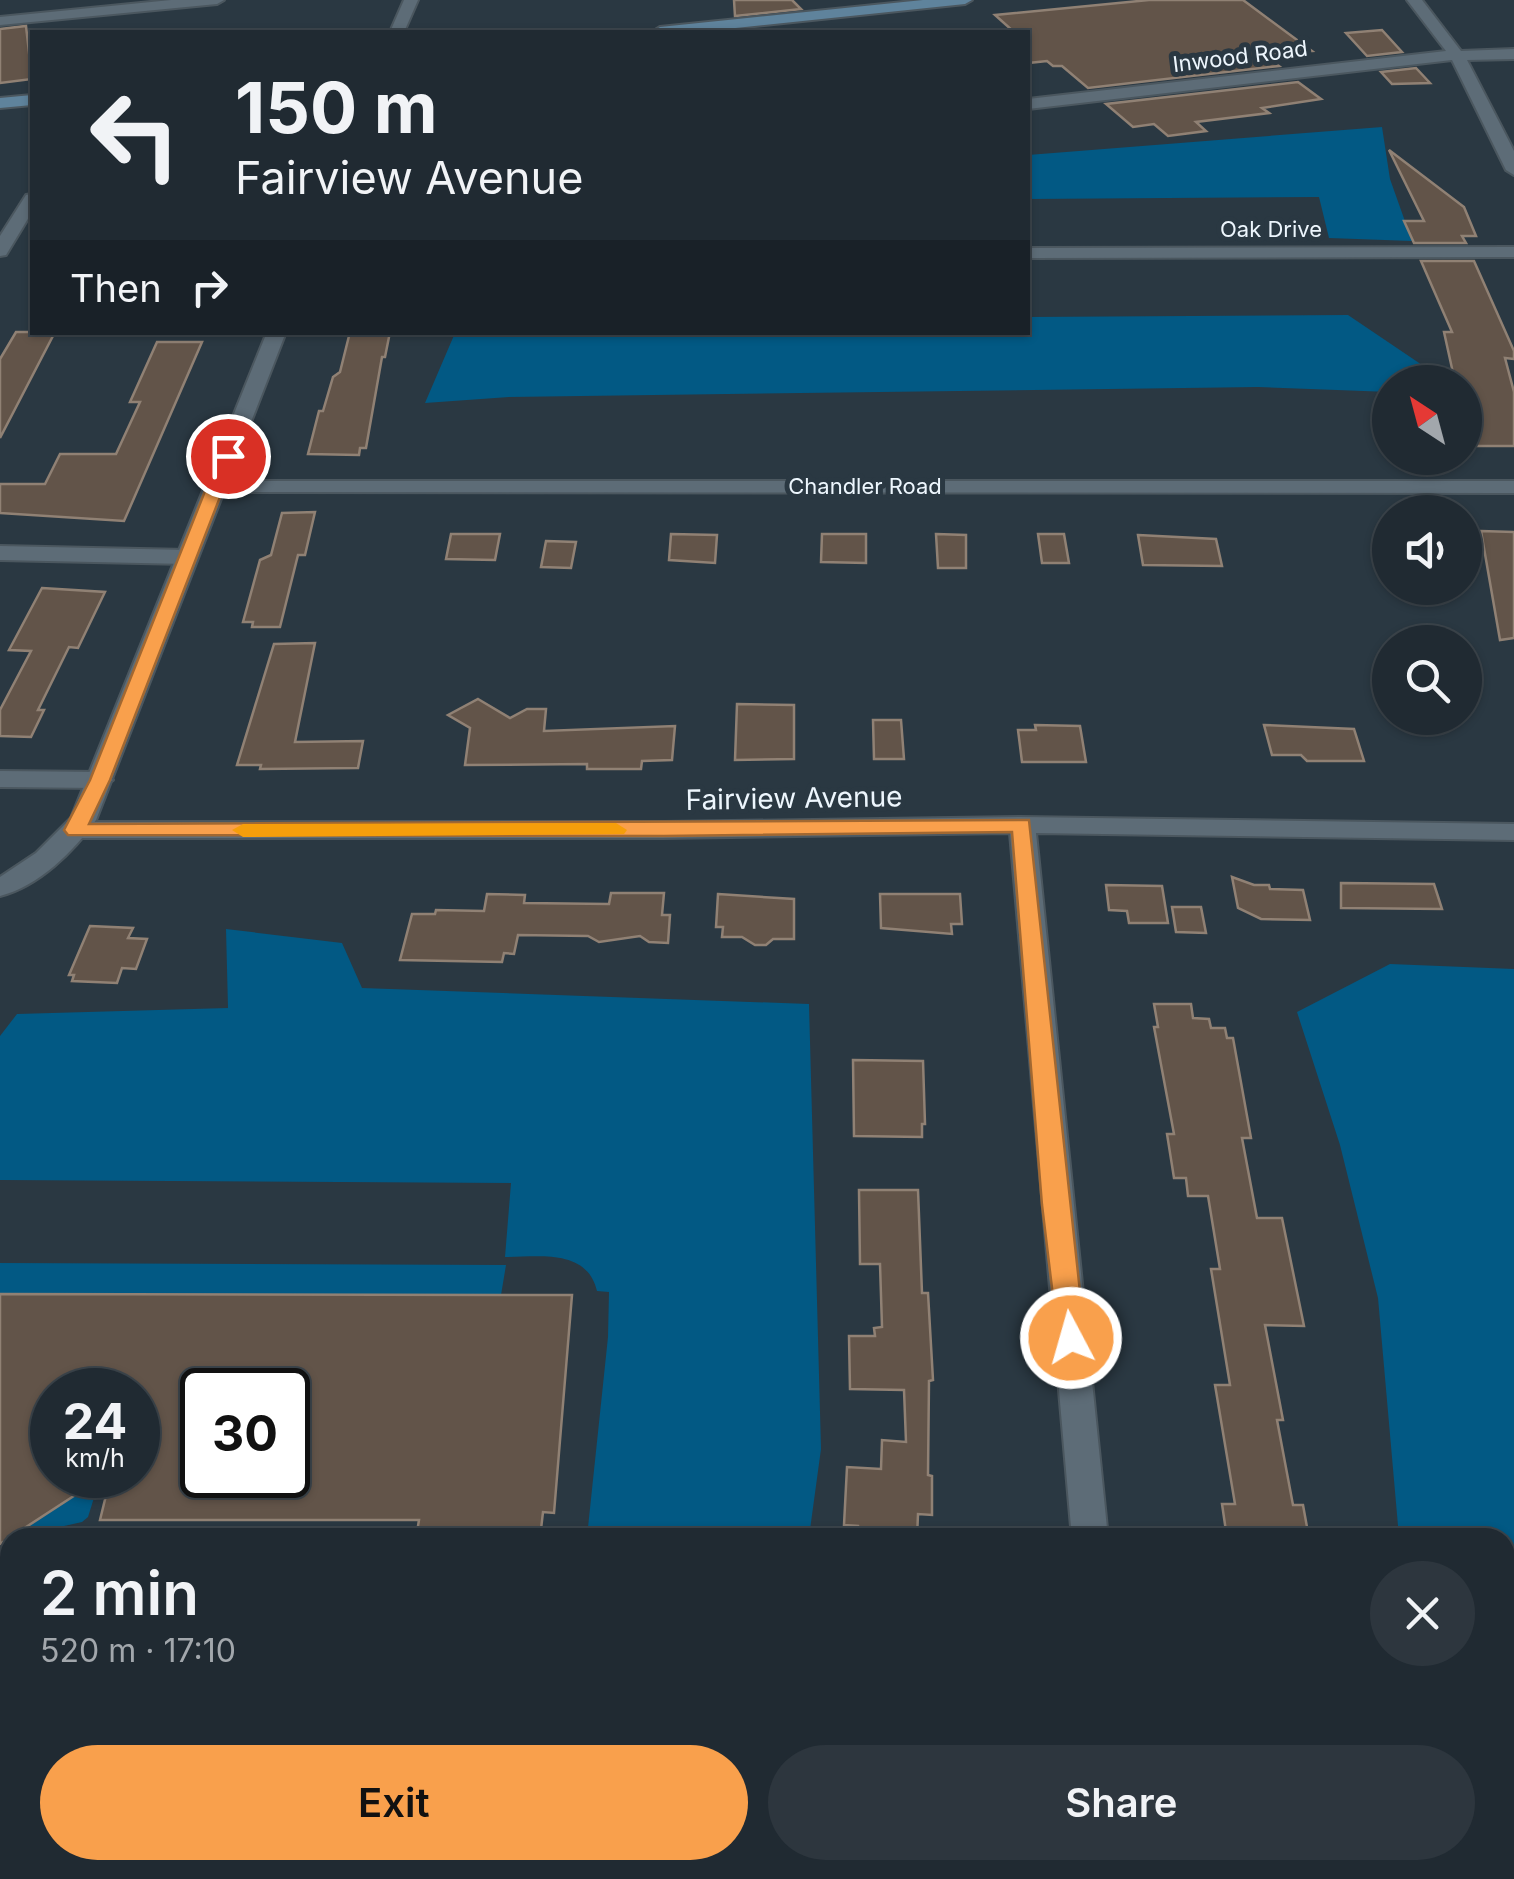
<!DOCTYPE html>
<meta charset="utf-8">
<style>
body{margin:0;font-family:Inter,sans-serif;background:#2d363e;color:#f1f3f6;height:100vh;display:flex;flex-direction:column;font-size:38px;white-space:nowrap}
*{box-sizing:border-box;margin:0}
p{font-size:32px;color:#a2a7ac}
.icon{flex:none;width:55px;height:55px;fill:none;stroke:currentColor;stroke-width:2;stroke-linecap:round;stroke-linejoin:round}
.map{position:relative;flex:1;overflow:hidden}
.details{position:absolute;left:0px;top:1528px;width:1515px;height:352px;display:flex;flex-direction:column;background:#202a32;border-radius:30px 30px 0 0;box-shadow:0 2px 8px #0004,0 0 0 2px #3d464d}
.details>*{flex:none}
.hud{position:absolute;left:30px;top:30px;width:1000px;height:305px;border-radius:0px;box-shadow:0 2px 8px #0004,0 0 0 2px #3d464d;background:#202a32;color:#f1f3f6;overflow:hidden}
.needle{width:65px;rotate:324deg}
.tools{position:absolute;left:1372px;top:365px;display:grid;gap:20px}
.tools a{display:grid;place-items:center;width:110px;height:110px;border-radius:50%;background:#202a32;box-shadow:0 2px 8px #0004,0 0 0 2px #3d464d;font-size:50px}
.speed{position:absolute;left:30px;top:1368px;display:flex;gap:20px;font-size:50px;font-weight:700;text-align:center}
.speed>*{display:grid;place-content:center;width:130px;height:130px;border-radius:50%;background:#202a32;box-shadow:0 2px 8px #0004,0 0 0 2px #3d464d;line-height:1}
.speed small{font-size:25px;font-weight:400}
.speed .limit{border:5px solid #111;border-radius:15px;background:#fff;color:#111}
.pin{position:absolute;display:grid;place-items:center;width:85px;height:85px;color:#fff;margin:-42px;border:5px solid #fff;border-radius:50%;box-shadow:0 2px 10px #0007}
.me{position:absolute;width:110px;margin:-55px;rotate:354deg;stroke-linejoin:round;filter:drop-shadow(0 0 8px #0008)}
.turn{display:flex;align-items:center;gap:35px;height:210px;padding:0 40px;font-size:45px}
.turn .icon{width:130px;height:130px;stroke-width:2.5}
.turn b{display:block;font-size:70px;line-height:85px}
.then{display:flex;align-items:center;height:95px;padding:0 40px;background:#0003;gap:20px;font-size:38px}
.round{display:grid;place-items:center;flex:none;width:105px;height:105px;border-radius:52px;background:#2d363e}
.headline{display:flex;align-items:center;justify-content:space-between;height:170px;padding:0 40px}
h1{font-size:60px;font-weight:600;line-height:75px}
.button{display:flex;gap:20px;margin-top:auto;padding:20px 40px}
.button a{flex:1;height:115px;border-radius:60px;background:#f9a04c;color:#111;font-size:40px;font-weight:600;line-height:115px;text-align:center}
.button a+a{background:#2d363e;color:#f1f3f6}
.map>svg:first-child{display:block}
.green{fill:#025984}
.building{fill:#625449;stroke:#908174;stroke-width:2.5;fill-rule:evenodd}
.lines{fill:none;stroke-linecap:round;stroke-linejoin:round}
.minor-casing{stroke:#4b575f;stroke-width:4}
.tertiary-casing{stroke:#4b575f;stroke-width:4}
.secondary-casing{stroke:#4b575f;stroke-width:4}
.minor{fill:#5d6c77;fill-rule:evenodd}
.tertiary{fill:#5d6c77;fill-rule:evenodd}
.secondary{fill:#5f839c;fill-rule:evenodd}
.route{fill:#f9a04c;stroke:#a26831;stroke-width:2.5}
.slow{fill:#f59e0b}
.labels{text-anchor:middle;stroke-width:10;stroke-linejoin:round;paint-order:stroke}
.far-street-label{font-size:22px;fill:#edf6fd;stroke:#2a3842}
.street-label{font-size:28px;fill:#edf6fd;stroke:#2a3842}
</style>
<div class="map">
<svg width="1514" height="1879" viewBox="0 0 1514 1879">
<rect width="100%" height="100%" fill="#2a3842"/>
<!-- green -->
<g class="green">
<polygon points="1382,127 1390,179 1412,241 1329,238 1319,197 1028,199 1028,155"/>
<polygon points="1348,315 1428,369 1422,382 1390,382 1390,392 1258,387 509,397 425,403 455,333 1028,332 1028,317"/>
<path d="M226 929 342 943 362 988 809 1004 821 1449 809 1537H587L608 1337 609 1292 597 1291C587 1248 538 1257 505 1257L511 1183 0 1180V1036L17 1014 228 1008Z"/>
<polygon points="1390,964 1514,969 1514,1836 1505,1834 1505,1538 1399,1537 1378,1298 1340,1145 1297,1012"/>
<polygon points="0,1263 506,1265 501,1295 0,1294"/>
<polygon points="93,1484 98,1485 88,1517 82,1522 11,1538"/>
<polygon points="10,1554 10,1870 429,1870 425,1879 0,1879 0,1560"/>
<polygon points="469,1870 763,1870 761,1879 465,1879"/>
</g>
<!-- building -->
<g class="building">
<polygon points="734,0 792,0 801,9 735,16"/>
<polygon points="1149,0 1243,0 1312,51 1264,55 1279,66 1088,88 1062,66 1053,66 1047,61 1028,63 1028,32 1014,32 995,15"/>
<polygon points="26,26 32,79 0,83 0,29"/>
<polygon points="1382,30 1402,52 1367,56 1346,33"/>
<polygon points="1416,68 1430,83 1392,84 1381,72"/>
<polygon points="1298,82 1321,99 1262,108 1269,113 1196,122 1206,131 1168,136 1154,124 1133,127 1106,104"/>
<polygon points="1389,150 1464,207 1476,236 1462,236 1466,243 1414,243 1404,221 1424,221"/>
<polygon points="1421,261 1474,261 1514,351 1514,359 1505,358 1514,392 1514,446 1465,446 1465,382 1455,382 1444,332 1452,332"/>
<polygon points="16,332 55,332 0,438 0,359"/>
<polygon points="350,332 390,332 385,357 382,357 366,448 360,448 359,455 308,454 319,411 323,411 333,377 340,372"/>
<polygon points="157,342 202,342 124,521 0,513 0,484 45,484 60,454 116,454 140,402 130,402"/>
<polygon points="315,512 305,555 298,555 280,627 252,627 253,622 243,622 260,560 271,555 282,513"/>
<polygon points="1481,531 1514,532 1514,638 1500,640"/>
<polygon points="451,534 500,534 495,560 446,559"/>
<polygon points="671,534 717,535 715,563 669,560"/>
<polygon points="822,534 866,534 866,563 821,562"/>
<polygon points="936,534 966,535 966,568 938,568"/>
<polygon points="1038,534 1064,534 1069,563 1042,563"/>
<polygon points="1138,535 1216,539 1222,566 1143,565"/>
<polygon points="546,541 576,542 571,568 541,567"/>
<polygon points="42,588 105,592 78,648 69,647 38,710 44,710 31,737 0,736 0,710 31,651 9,650"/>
<polygon points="315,643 295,742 363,741 358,768 260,769 261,765 237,765 274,644"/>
<polygon points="478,699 510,718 527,709 546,709 544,731 675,726 672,760 642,761 641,769 587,769 587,764 465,765 470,728 448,715"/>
<polygon points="737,704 794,705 794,759 735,760"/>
<polygon points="873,720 901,720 904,759 874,759"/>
<polygon points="1035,725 1080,726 1086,762 1022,762 1018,730 1036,730"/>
<polygon points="1264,725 1354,729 1364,761 1307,761 1301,755 1272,755"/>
<polygon points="1232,877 1254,885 1269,885 1270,889 1303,890 1310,920 1261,919 1238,908"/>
<polygon points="1341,883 1434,884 1442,909 1341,908"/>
<polygon points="1106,885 1162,886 1168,923 1129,923 1127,911 1109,910"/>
<polygon points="611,893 664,893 662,915 670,915 668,943 649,942 640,936 599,942 588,936 518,935 514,954 504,953 502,962 400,960 412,914 435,914 436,910 484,911 487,894 525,895 524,903 609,904"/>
<polygon points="718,894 794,899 794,939 773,939 766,945 755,945 742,937 722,937 723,927 716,927"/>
<polygon points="880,894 960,894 962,924 951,924 952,934 881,928"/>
<polygon points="1172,907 1201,907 1206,933 1176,932"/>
<polygon points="90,926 133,928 128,938 147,939 136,969 122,968 117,983 72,981 74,975 69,975"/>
<polygon points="1154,1004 1191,1004 1193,1018 1209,1019 1211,1028 1225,1028 1227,1038 1233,1038 1251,1138 1242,1138 1257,1218 1282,1218 1304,1326 1265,1325 1283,1420 1277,1420 1293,1505 1303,1505 1309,1538 1227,1538 1222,1504 1235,1504 1215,1385 1230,1385 1211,1269 1220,1269 1208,1196 1188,1196 1186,1178 1174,1178 1167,1134 1174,1134 1154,1027 1158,1027"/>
<polygon points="853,1060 923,1061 925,1124 922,1124 922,1137 854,1136"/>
<polygon points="859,1190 918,1190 922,1293 928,1293 933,1380 929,1381 928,1475 932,1476 932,1515 918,1514 917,1538 858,1538 858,1526 844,1525 847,1467 881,1469 882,1440 906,1442 904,1390 850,1389 849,1336 875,1336 874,1328 882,1327 880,1264 860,1264"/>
<path d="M0 1294 572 1295 554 1513 543 1512 540 1538H416L419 1520H100L111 1475H138V1390H52V1475H106L0 1544ZM202 1390H288V1475H202Z"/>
</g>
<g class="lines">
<defs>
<g id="minor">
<polygon points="171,0 224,0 217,4 0,25 0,17"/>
<polygon points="1407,0 1422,0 1461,51 1514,49 1514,59 1467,60 1514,151 1514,175 1506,170 1452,60 1028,109 1028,99 1446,51"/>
<polygon points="32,194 32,212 6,255 0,256 0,236 26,195"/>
<polygon points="1514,247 1514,257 1028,258 1028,248"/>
<polygon points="215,481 1514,481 1514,493 207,492 204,487 207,482"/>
<polygon points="0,546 187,550 198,557 187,564 0,560"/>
<polygon points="0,771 100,772 113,780 100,788 0,787"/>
<polygon points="1022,817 1514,824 1514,840 1036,833 1108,1538 1072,1538 1010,833 664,838 75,838 62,830 75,822 664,822"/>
<polygon points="1100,1870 1140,1870 1141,1879 1101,1879"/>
</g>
<g id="tertiary">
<polygon points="404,0 418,0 404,32 390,32"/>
<path d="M267 332H286L96 820C74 851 39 886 0 896V877L36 853 71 818Z"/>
</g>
<g id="secondary">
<polygon points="923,0 972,0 965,4 698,32 652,32 660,27"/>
<polygon points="32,95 32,105 0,108 0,98"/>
</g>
</defs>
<!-- minor casing -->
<use href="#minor" class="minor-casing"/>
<!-- tertiary casing -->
<use href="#tertiary" class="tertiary-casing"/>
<!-- secondary casing -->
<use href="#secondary" class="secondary-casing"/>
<!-- minor -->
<use href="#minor" class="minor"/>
<!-- tertiary -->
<use href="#tertiary" class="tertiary"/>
<!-- secondary -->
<use href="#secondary" class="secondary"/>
</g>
<!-- route -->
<polygon class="route" points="228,451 236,456 110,780 89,824 1029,820 1085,1338 1081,1346 1071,1349 1062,1346 1058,1338 1042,1205 1012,832 664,836 68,835 64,830 90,780 219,456"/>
<!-- slow -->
<polygon class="slow" points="616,823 627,830 624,834 243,837 232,830 243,824"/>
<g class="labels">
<!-- far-street labels -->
<g class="far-street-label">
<text transform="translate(1240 56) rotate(-7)" y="8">Inwood Road</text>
<text x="1271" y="237">Oak Drive</text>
<text x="865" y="494">Chandler Road</text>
</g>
<!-- street labels -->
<g class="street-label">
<text transform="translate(794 798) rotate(-1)" y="10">Fairview Avenue</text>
</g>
</g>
</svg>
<div class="tools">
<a><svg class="needle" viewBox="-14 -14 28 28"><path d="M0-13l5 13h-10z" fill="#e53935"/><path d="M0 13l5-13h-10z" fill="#a2a7ac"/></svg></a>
<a><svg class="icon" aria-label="sound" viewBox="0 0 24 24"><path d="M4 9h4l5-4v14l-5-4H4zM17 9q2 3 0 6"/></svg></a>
<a><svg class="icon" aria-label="search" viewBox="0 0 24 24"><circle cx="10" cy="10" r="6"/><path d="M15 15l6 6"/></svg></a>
</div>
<div class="speed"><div>24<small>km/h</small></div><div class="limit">30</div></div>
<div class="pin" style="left:228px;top:456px;background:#d93025"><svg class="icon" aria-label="arrive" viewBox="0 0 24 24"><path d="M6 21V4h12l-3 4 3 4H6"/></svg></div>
<svg class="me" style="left:1071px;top:1338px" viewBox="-20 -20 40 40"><circle r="17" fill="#f9a04c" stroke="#fff" stroke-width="3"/><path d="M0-11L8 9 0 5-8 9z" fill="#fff"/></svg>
<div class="hud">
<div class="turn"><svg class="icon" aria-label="left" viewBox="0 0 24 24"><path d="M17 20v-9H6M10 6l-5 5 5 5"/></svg><div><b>150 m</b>Fairview Avenue</div></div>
<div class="then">Then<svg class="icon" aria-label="right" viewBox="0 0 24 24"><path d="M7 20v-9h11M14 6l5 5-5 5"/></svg></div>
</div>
<section class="details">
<div class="headline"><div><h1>2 min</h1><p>520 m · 17:10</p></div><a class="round"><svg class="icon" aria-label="close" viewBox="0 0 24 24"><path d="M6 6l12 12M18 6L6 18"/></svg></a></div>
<div class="button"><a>Exit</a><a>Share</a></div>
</section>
</div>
